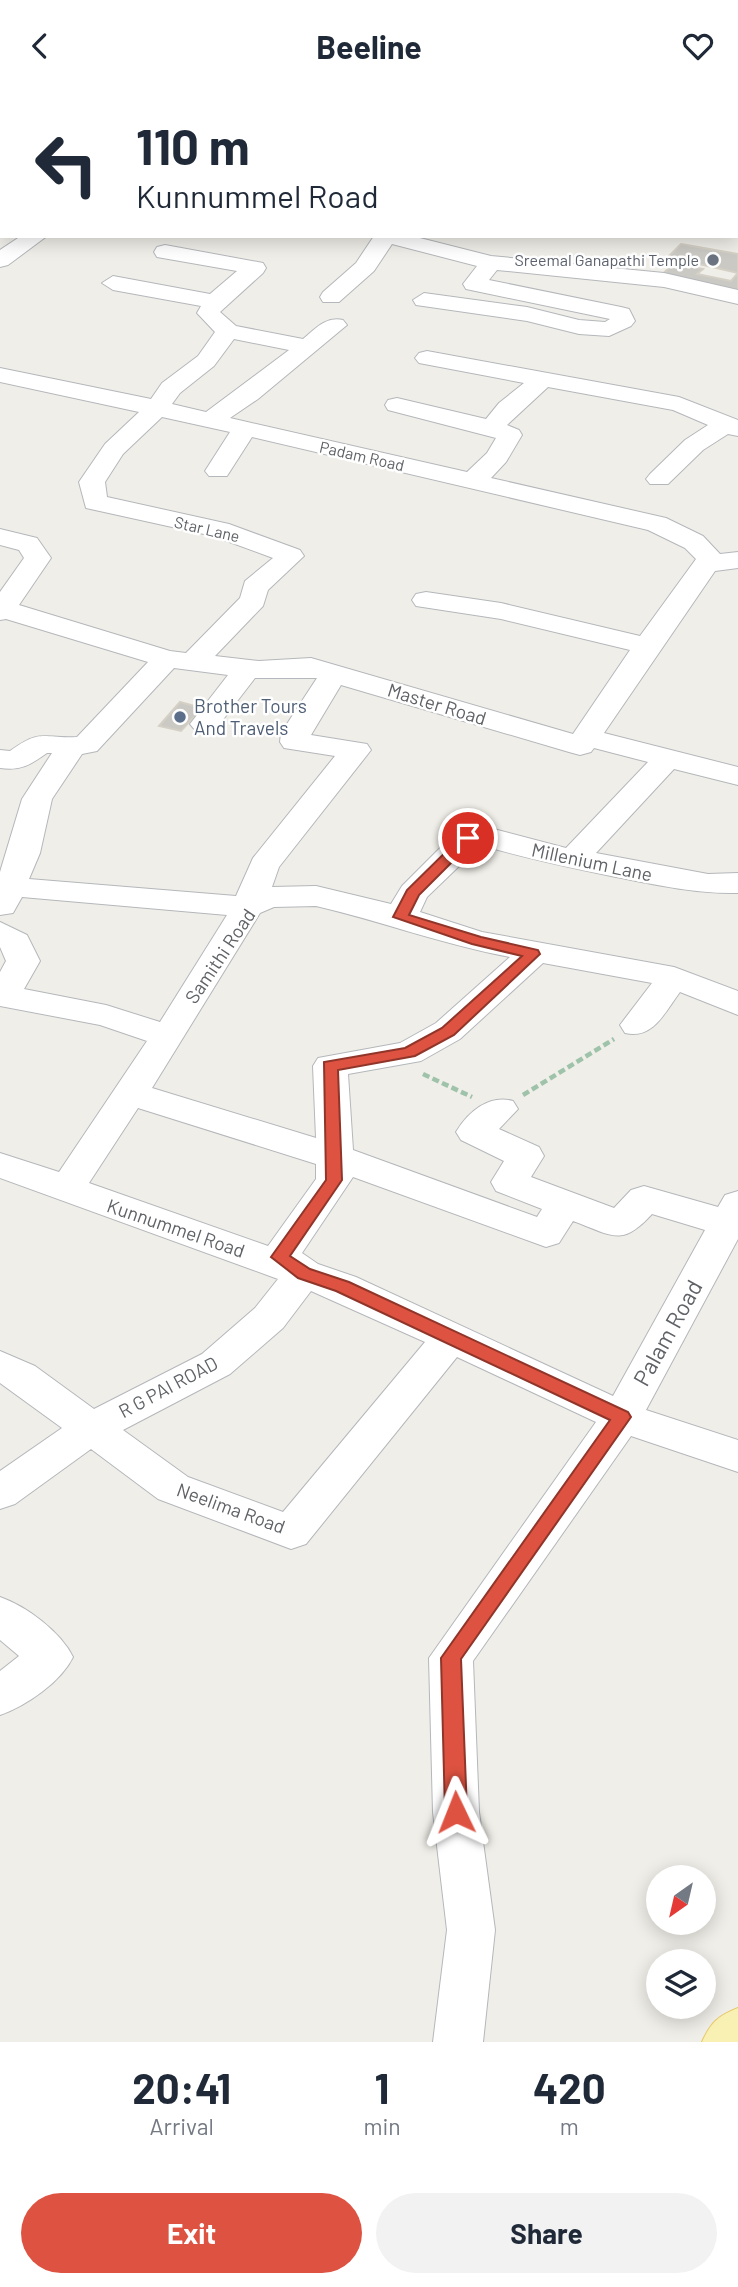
<!DOCTYPE html>
<style>
body{margin:0;font-family:Barlow,sans-serif;background:#f2f2f3;color:#1f2937;height:100vh;display:flex;flex-direction:column;font-size:26px;white-space:nowrap}
*{box-sizing:border-box;margin:0}
p{font-size:23px;color:#747a83}
.icon{flex:none;width:38px;height:38px;fill:none;stroke:currentColor;stroke-width:2;stroke-linecap:round;stroke-linejoin:round}
.map{position:relative;height:1951px;overflow:hidden}
.side{display:flex;flex-direction:column;background:#fff;flex:1}
.side>*{flex:none}
.hud{position:absolute;left:0px;top:0px;width:738px;height:147px;box-shadow:0 4px 18px #0003;background:#fff;color:#1f2937;overflow:hidden}
.needle{width:46px;rotate:214deg}
.tools{position:absolute;left:646px;top:1774px;display:grid;gap:14px}
.tools a{display:grid;place-items:center;width:70px;height:70px;border-radius:50%;background:#fff;box-shadow:0 4px 18px #0003;font-size:35px}
.pin{position:absolute;display:grid;place-items:center;width:60px;height:60px;color:#fff;margin:-30px;border:4px solid #fff;border-radius:50%;box-shadow:0 2px 7px #0007}
.me{position:absolute;width:77px;margin:-38px;rotate:358deg;stroke-linejoin:round;filter:drop-shadow(0 0 5px #0008)}
.turn{display:flex;align-items:center;gap:24px;height:147px;padding:0 21px;font-size:32px}
.turn .icon{width:91px;height:91px;stroke-width:2.5}
.turn b{display:block;font-size:49px;line-height:60px}
.eta{display:flex;justify-content:space-evenly;align-items:center;height:119px;text-align:center}
.eta b{font-size:42px;font-weight:700;line-height:49px}
.primary-button{display:flex;gap:14px;margin-top:auto;padding:14px 21px}
.primary-button a{flex:1;height:80px;border-radius:42px;background:#dd5240;color:#fff;font-size:28px;font-weight:700;line-height:80px;text-align:center}
.primary-button a+a{background:#f2f2f3;color:#1f2937}
header{display:flex;justify-content:space-between;align-items:center;height:91px;padding:0 21px;background:#fff;font-size:32px;font-weight:700}
.map>svg:first-child{display:block}
.building{fill:#cbc9c4;stroke:#d4d0c6;stroke-width:2}
.lines{fill:none;stroke-linecap:round;stroke-linejoin:round}
.minor-casing{stroke:#b4b7bb;stroke-width:2}
.major-casing{stroke:#e8c968;stroke-width:2}
.path{stroke:#9ec3aa;stroke-width:4.5;stroke-dasharray:7 3.5;stroke-linecap:butt}
.minor{fill:#fff;fill-rule:evenodd}
.major{fill:#f9f1b3;fill-rule:evenodd}
.rail{stroke:#b5b6b6;stroke-width:3.5;stroke-dasharray:1 5;stroke-linecap:butt}
.route{fill:#dd5240;stroke:#90352a;stroke-width:2}
.worship-dot{fill:#6b7280;stroke:#fff;stroke-width:2.5}
.service-dot{fill:#5c6f8a;stroke:#fff;stroke-width:2.5}
.labels{text-anchor:middle;stroke-width:5;stroke-linejoin:round;paint-order:stroke}
.far-worship-label{font-size:16px;fill:#5b616d;stroke:#fff;text-anchor:end}
.far-street-label{font-size:16px;fill:#5f6266;stroke:#fff}
.street-label{font-size:19px;fill:#5f6266;stroke:#fff}
.service-label{font-size:19px;fill:#4e5e75;stroke:#fff;text-anchor:start}
.near-street-label{font-size:23px;fill:#5f6266;stroke:#fff}
</style>
<header><svg class="icon" aria-label="back" viewBox="0 0 24 24"><path d="M15 5l-7 7 7 7"/></svg>Beeline<svg class="icon" aria-label="heart" viewBox="0 0 24 24"><path d="M12 20l-8-8c-3-5 5-10 8-4 3-6 11-1 8 4z"/></svg></header>
<div class="map">
<svg width="738" height="1951" viewBox="0 0 738 1951">
<rect width="100%" height="100%" fill="#f0eee8"/>
<!-- building -->
<g class="building">
<polygon points="681,153 738,163 738,182 668,166"/>
<polygon points="673,172 703,178 697,183 731,190 738,182 738,201 660,186"/>
<polygon points="180,611 202,617 181,640 159,635"/>
</g>
<g class="lines">
<defs>
<g id="minor">
<polygon points="0,40 2,40 0,53"/>
<polygon points="738,67 738,80 737,80 737,67"/>
<polygon points="738,130 738,143 737,143 737,130"/>
<polygon points="21,145 47,145 8,174 0,176 0,159"/>
<polygon points="374,145 412,145 491,165 664,182 738,199 738,213 664,196 497,179 489,189 621,216 629,218 635,230 631,235 609,245 579,243 527,230 416,214 413,209 424,202 527,216 579,229 605,231 610,228 466,198 463,193 477,175 392,153 374,180 339,211 323,211 320,206 323,201 356,172"/>
<path d="M165 154 263 172 266 177 263 182 220 221 236 235 303 248C315 238 326 225 343 229L347 234 258 308 230 327 467 381 487 362 496 347 388 319 385 314 388 309 397 307 486 328 499 312 524 292 419 272 415 267 419 262 427 260 679 306 738 329V345L728 343 703 359 668 393H650L646 388 650 383 685 349 708 334 673 319 548 296 507 334 519 339 522 344 506 371 491 387 666 427 703 445 720 463 738 461V477L715 480 604 642 738 676V694L674 678 596 762 708 783 738 782V802C695 803 653 793 611 785 567 776 524 767 481 754L427 806 420 821 482 841 674 876 738 900V924L680 901C665 921 653 949 625 942L620 934 652 892 543 872 460 948 421 970 348 983 353 1059 537 1126 542 1118 496 1100 491 1091 504 1070 461 1049 456 1041C468 1021 489 1003 513 1010L518 1018 499 1038 539 1056 544 1065 531 1086 614 1117 631 1099 644 1095 718 1116 725 1104 738 1100V1148L646 1319 738 1349V1381L631 1345 473 1570 479 1721 495 1839 483 1951H433L447 1839 433 1721 429 1567 596 1331 457 1266 306 1453 291 1458 158 1408 91 1358 15 1413 0 1418V1380L62 1337 0 1292V1260L35 1275 94 1318 202 1263 255 1217 278 1188 0 1087V1062L59 1081 147 950 100 934 0 915V881L6 870 0 856V831L27 844 40 870 24 898 106 914 160 931 227 824 22 806 13 822 0 824V781L22 708 52 662H47C30 674 21 680 0 677V659L10 660C42 637 42 648 77 646L148 571 6 528 0 529V501L24 467 19 459 0 454V438L37 447 51 467 19 514 170 560 186 562 240 507 245 490 273 467 213 445 86 417 79 391 105 353 139 321 0 291V277L151 308 162 292 198 265 215 241 197 222 201 215 113 199 102 192 113 185 210 203 237 180 157 166 154 161 157 156ZM234 248 289 259 206 321 172 313 180 302 214 275ZM162 326 230 341 205 380 209 385H227L252 346 648 439 685 457 696 468 640 545 501 512 426 501 416 503 412 509 416 515 501 528 630 559 573 643 311 567 259 570 215 565 263 515 268 499 304 465 300 459 229 433 107 406 105 391 123 363ZM174 577 228 584 190 633 195 639 205 642 215 639 255 587H317L281 642 280 651 284 657 335 665 253 767 236 805 29 788 40 762 52 708 82 663 97 660ZM341 594 569 661 580 664 591 661 594 657 648 671 566 757 482 735 457 740 402 795 391 813 316 795 272 796 279 776 371 659 367 653 311 644ZM316 815C381 830 444 854 510 866L436 932 400 952 318 967 313 975 316 1047 152 997 260 822 274 816ZM138 1017 316 1073V1088L268 1155 89 1092ZM353 1086 546 1156 559 1152 573 1130C612 1144 621 1157 652 1123L705 1139 613 1305 356 1186 318 1173 302 1162ZM311 1200 425 1251 283 1421 188 1386 123 1339 230 1283 283 1237Z"/>
<path d="M0 1506C26 1515 61 1541 73 1566 61 1591 26 1615 0 1624V1580L19 1565 0 1549Z"/>
</g>
<path id="major" d="M738 1917V1951H702C711 1931 718 1925 738 1917Z"/>
</defs>
<!-- minor casing -->
<use href="#minor" class="minor-casing"/>
<!-- major casing -->
<use href="#major" class="major-casing"/>
<!-- path -->
<g class="path">
<polyline points="423,983 472,1006"/>
<polyline points="523,1004 614,948"/>
</g>
<!-- minor -->
<use href="#minor" class="minor"/>
<!-- major -->
<use href="#major" class="major"/>
<!-- rail -->
<g class="rail">
<polyline points="679,0 704,2"/>
<polyline points="114,2 139,0"/>
<polyline points="194,2 218,0"/>
<polyline points="323,2 347,0"/>
</g>
</g>
<!-- route -->
<polygon class="route" points="468,743 475,747 473,750 419,804 409,824 481,846 538,859 540,863 454,944 415,965 338,979 342,1089 290,1165 310,1178 349,1191 628,1321 631,1326 461,1568 467,1721 464,1728 456,1730 449,1728 445,1721 441,1567 610,1329 336,1200 298,1187 271,1166 326,1089 324,971 405,957 442,937 522,865 472,853 393,826 407,799 463,744"/>
<!-- markers -->
<circle class="worship-dot" cx="713" cy="169" r="7"/>
<circle class="service-dot" cx="180" cy="626" r="7"/>
<g class="labels">
<!-- far-worship labels -->
<g class="far-worship-label">
<text x="699" y="175">Sreemal Ganapathi Temple</text>
</g>
<!-- far-street labels -->
<g class="far-street-label">
<text transform="translate(362 365) rotate(13)" y="6">Padam Road</text>
<text transform="translate(207 438) rotate(13)" y="6">Star Lane</text>
</g>
<!-- street labels -->
<g class="street-label">
<text transform="translate(437 613) rotate(17)" y="7">Master Road</text>
<text transform="translate(592 771) rotate(12)" y="7">Millenium Lane</text>
<text transform="translate(220 865) rotate(-56)" y="7">Samithi Road</text>
<text transform="translate(176 1137) rotate(19)" y="7">Kunnummel Road</text>
<text transform="translate(168 1296) rotate(-28)" y="7">R G PAI ROAD</text>
<text transform="translate(231 1417) rotate(20)" y="7">Neelima Road</text>
</g>
<!-- service labels -->
<g class="service-label">
<text x="194" y="622">Brother Tours<tspan x="194" dy="22">And Travels</tspan></text>
</g>
<!-- near-street labels -->
<g class="near-street-label">
<text transform="translate(668 1242) rotate(-61)" y="8">Palam Road</text>
</g>
</g>
</svg>
<div class="tools">
<a><svg class="needle" viewBox="-14 -14 28 28"><path d="M0-13l5 13h-10z" fill="#e53935"/><path d="M0 13l5-13h-10z" fill="#747a83"/></svg></a>
<a><svg class="icon" aria-label="layers" viewBox="0 0 24 24"><path d="M12 4l9 5-9 5-9-5zM3 14l9 5 9-5"/></svg></a>
</div>
<div class="pin" style="left:468px;top:747px;background:#d93025"><svg class="icon" aria-label="arrive" viewBox="0 0 24 24"><path d="M6 21V4h12l-3 4 3 4H6"/></svg></div>
<svg class="me" style="left:456px;top:1721px" viewBox="-20 -20 40 40"><path d="M0-17L14 15 0 8-14 15z" fill="#dd5240" stroke="#fff" stroke-width="4"/></svg>
<div class="hud">
<div class="turn"><svg class="icon" aria-label="left" viewBox="0 0 24 24"><path d="M17 20v-9H6M10 6l-5 5 5 5"/></svg><div><b>110 m</b>Kunnummel Road</div></div>
</div>
</div>
<section class="side">
<div class="eta">
<div><b>20:41</b><p>Arrival</p></div>
<div><b>1</b><p>min</p></div>
<div><b>420</b><p>m</p></div>
</div>
<div class="primary-button"><a>Exit</a><a>Share</a></div>
</section>
